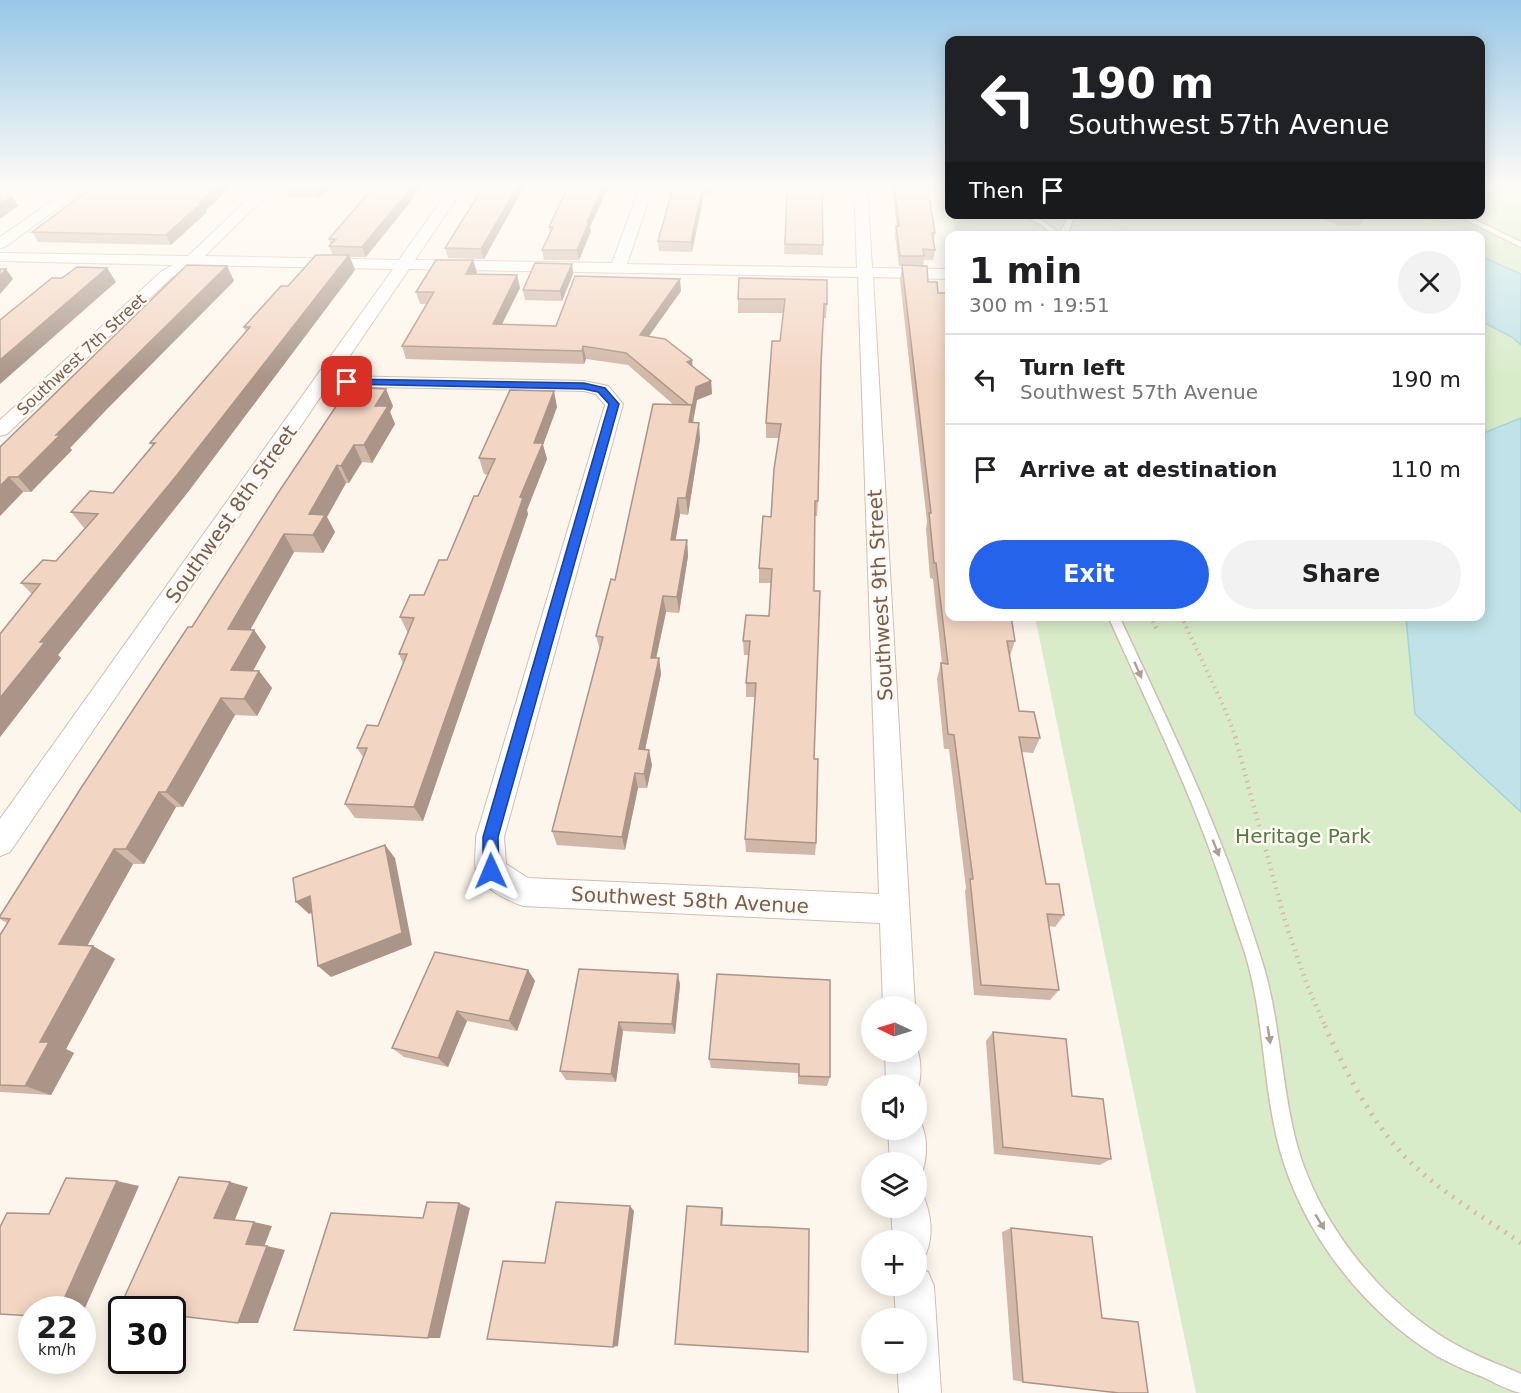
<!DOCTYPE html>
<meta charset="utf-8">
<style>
body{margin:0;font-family:"DejaVu Sans",sans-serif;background:#f2f2f2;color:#202124;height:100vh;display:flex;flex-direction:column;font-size:22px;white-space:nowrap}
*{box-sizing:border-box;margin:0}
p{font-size:20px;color:#757577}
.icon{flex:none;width:33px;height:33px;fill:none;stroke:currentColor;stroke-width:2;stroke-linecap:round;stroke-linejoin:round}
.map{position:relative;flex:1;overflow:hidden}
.panel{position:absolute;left:945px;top:231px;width:540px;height:390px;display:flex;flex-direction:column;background:#fff;border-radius:12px;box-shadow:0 3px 15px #0003}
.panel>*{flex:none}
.hud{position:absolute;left:945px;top:36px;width:540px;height:183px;border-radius:12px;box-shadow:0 3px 15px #0003;background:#202124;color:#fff;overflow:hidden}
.needle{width:39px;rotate:274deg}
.controls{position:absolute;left:861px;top:996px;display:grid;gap:12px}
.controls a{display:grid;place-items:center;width:66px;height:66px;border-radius:50%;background:#fff;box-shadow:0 3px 15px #0003;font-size:30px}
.speed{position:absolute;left:18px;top:1296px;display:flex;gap:12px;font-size:30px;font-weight:700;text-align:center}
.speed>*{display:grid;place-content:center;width:78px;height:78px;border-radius:50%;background:#fff;box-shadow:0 3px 15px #0003;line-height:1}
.speed small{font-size:15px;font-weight:400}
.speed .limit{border:3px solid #111;border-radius:9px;background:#fff;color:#111}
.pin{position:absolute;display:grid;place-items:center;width:51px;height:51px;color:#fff;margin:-26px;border-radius:12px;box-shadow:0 3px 9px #0006}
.me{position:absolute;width:66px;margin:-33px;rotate:359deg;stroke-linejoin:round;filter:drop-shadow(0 0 4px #0008)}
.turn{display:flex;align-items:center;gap:21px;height:126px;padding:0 24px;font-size:27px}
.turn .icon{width:78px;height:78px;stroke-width:2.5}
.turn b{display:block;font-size:42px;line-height:51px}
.then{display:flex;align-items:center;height:57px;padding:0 24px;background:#0003;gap:12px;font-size:22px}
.round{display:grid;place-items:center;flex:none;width:63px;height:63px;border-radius:32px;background:#f2f2f2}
.summary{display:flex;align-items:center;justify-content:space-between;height:102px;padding:0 24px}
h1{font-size:36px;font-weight:700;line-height:45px}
.button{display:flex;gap:12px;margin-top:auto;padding:12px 24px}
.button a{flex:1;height:69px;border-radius:36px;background:#2563eb;color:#fff;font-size:24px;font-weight:700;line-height:69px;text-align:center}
.button a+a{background:#f2f2f2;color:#202124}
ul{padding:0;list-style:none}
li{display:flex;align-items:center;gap:18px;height:90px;padding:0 24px;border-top:2px solid #e0e0e0}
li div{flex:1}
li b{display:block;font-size:22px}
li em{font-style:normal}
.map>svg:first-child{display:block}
.green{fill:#d8ecc9}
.water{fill:#bfe3e8;stroke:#a5d3da;stroke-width:1.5}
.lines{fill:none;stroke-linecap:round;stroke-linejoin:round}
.service-casing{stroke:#d1beb0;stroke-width:3}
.minor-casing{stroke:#d1beb0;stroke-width:2}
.path-far3{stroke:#d9b8a5;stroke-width:2;stroke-dasharray:1 2;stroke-linecap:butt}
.path-far2{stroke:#d9b8a5;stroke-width:4;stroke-dasharray:1.5 4.5;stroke-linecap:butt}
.path-far1{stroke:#d9b8a5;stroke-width:4.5;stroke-dasharray:1.5 5;stroke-linecap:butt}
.path{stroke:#d9b8a5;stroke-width:5;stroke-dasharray:2 7;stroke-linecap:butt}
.service{fill:#fff;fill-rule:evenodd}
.minor{fill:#fff;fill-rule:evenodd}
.wall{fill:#d1b7a8}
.shaded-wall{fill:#aa9588}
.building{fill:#f3d5c3;stroke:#aa9588;stroke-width:1.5}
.oneway{fill:#af9d94}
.route{fill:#2563eb;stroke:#184099;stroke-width:1.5}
.labels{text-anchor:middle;stroke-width:5;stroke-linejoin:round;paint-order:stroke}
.far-street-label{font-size:16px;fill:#7a5c4d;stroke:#fffaf3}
.street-label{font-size:20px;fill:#7a5c4d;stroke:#fffaf3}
.park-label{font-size:20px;fill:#537a41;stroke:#fffaf3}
</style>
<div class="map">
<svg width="1521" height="1393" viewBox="0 0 1521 1393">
<rect width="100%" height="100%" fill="#fdf6ec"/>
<!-- green -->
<polygon class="green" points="1481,184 1508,184 1521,194 1521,1393 1196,1393 1035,617 1480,616 1480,236 957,236 952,215 1480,214"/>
<!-- water -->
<g class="water">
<polygon points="1480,256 1521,274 1521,345 1512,337 1481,321"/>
<polygon points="1521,418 1521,812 1415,714 1406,617 1480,616 1481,434"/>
</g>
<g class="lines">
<defs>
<g id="service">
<path d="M1020 214C1037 214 1048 224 1060 234L1069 214H1075L1067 236H1053L1042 225Z"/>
<polygon points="1454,214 1463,214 1521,242 1521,247"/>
<path d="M1108 616H1119C1154 692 1191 767 1221 844 1236 881 1248 918 1260 955 1279 1012 1280 1071 1293 1129 1311 1214 1376 1298 1451 1342 1473 1355 1498 1364 1521 1374V1393C1508 1390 1495 1383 1483 1377 1467 1371 1451 1364 1437 1356 1363 1311 1303 1233 1280 1150 1262 1085 1265 1015 1244 950 1232 915 1221 880 1208 845 1179 767 1142 692 1108 616Z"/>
</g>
<g id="minor">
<polygon points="76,184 91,184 5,247 0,248 0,237"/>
<path d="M264 184H278L205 256 399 260 453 184H466L415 260 612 263 641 184H654L627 264 857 268 854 184H867L872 268 950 269V279L873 277 915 1006H883L880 923 523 906C509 901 481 888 476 872 474 861 476 848 476 837L605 405 596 394 584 391 328 386 10 852 0 856V819L393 269 195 265 172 277 7 434 0 436V420L162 271 173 265 0 261V253L188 256ZM409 269 858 277 879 894 528 878 506 864 504 837 623 404 608 386 584 381 336 376Z"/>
<path d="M916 1046C922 1060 922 1080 916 1093V1084H886L885 1052H916Z"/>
<path d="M916 1116C929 1130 928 1159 921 1175L916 1177V1162H890L888 1130H916Z"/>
<path d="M916 1192 923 1195C931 1214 934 1234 926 1254L916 1257V1240H893L891 1208H916Z"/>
<polygon points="916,1267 928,1272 934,1286 941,1393 899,1393 897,1364 916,1364 916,1318 896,1318 894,1286 916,1286"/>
</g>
</defs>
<!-- service casing -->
<use href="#service" class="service-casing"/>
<!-- minor casing -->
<use href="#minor" class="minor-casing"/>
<!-- path-far3 -->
<g class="path-far3">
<polyline points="1097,214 1136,236"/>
<polyline points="1244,214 1251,218"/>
<polyline points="1408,214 1448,224"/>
</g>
<!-- path-far2 -->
<g class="path-far2">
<polyline points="1150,616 1157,630"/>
<polyline points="1181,616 1224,707 1236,738"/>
</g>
<!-- path-far1 -->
<polyline class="path-far1" points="1235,737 1285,921 1307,985 1326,1028"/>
<!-- path -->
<path class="path" d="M1325 1026C1344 1069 1367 1113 1397 1148 1431 1187 1479 1214 1521 1243"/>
<!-- service -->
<use href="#service" class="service"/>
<!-- minor -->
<use href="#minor" class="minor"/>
</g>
<!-- wall -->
<g class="wall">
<polygon points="333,184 319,198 288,197 284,187"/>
<polygon points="376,184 366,257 350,257 355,270 188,492 58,655 61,658 0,737 0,634 32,594 21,583 56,561 85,528 84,528 71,512 113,493 153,446 150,443 246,332 244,327 288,286 333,255 329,246 331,245 329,239"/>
<polygon points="485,184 484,259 448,258 445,248"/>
<polygon points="674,184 714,184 711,195 704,195 692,252 659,251 658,241"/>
<polygon points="787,184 825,184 824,198 823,198 823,255 784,254"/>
<polygon points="891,184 927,184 935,233 934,242 935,250 933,260 924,260 923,266 950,616 1015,641 1010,656 1019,711 1040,738 1033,753 1022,752 1046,884 1064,915 1055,927 1049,926 1059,990 1050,1000 974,995 965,891 966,888 949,749 944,749 937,679 941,663 942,664 933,579 930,578 926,529 927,522 900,280 902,266 899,266 895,236 896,226 897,226"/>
<polygon points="206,210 207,212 171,245 38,242 32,232"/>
<polygon points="1314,214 1366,214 1360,225 1339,226"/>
<polygon points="549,227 590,227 591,231 579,260 544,260 542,250 550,233"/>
<polygon points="572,264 573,274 562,301 525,300 523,290"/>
<polygon points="227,266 234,281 106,410 70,448 72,450 31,492 23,492 0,516 0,447"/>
<polygon points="477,272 476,274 517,275 520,288 502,324 556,326 681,291 649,336 692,366 711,381 712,394 697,400 693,423 700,439 688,515 680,514 675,540 687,540 688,556 679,613 666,612 656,658 659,658 661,674 645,750 652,765 647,788 638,788 625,850 557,845 552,831 600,650 596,636 674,405 628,365 586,359 584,364 406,359 402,346 427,304 420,304 416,292"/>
<polygon points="739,278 827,304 826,318 823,318 821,364 818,501 817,516 815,516 814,591 814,759 816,843 815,855 746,852 745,839 755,697 746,697 746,683 749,655 744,655 743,641 769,616 771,583 759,583 759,568 771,517 779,438 766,438 766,423 780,341 783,313 738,313 738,299"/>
<polygon points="393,406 390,412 395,424 372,463 362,462 349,483 346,483 327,517 335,532 323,553 294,552 250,630 254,630 266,647 253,671 259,671 272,688 257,716 235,715 183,807 176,807 144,864 133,864 87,946 93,946 115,959 66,1049 74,1053 51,1095 0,1092 0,935 7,923 0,919 0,916 192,627 278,493"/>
<polygon points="557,407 543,445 547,459 527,510 528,514 423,821 355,818 345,804 363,757 357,748 378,726 403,663 399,654 408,633 400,617 424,595 447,560 488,475 484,474 479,458"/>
<polygon points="1208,616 1242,616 1240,620 1209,618"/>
<polygon points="579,969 678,974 680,985 675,1034 623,1031 616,1082 566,1080 560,1071"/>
<polygon points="528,970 535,981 517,1031 467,1021 448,1067 404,1057 392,1048"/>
<polygon points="717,974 830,1077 827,1086 798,1084 798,1073 711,1068 709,1059"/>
<polygon points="993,1032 1072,1096 1111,1159 1100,1165 994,1154 986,1041"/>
<polygon points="1011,1228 1023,1382 1013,1380 1002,1232"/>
</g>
<!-- shaded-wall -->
<g class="shaded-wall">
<polygon points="220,184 235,184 206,210 207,212 171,245 166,235 199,202"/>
<polygon points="320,184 333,184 319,198 316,189"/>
<polygon points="414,184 425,184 366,257 362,247"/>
<polygon points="519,184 526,184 484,259 481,249"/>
<polygon points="604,184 610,184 590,227 591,231 579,260 577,250 587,222"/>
<polygon points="711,184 714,184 711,195"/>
<polygon points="703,185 704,195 692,252 691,242"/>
<polygon points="12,196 18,206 0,219 0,204"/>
<polygon points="349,255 355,270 188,492 58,655 61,658 0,737 0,698 40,642"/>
<polygon points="473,260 477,272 469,286 466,274"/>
<polygon points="572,264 573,274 562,301 560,291"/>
<polygon points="227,266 234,281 106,410 70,448 72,450 31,492 18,477 56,435 96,395"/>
<polygon points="107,268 116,282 0,384 0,360"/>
<polygon points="6,269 13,279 0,294 0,276"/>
<polygon points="517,275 520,288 496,336 493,324"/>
<polygon points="680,279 681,291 641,347 640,335"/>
<polygon points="583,346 586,359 584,364 582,351"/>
<polygon points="692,360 693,372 687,362"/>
<polygon points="711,381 712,394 697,400 693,421 692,408 696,387"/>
<polygon points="386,389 393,406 390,412 395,424 372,463 364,445 375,406"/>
<polygon points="554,391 557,407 543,445 547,459 527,510 528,514 423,821 414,807 520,497 534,443"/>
<polygon points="692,405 693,422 690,439 689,422"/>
<polygon points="699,423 700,439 688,515 686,498"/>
<polygon points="354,445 362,462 349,483 341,466"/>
<polygon points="337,465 346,483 327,517 335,532 323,553 313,535 309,514"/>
<polygon points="9,477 23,492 0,516 0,486"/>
<polygon points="678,498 680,514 673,556 671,540"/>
<polygon points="284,534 294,552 241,646 228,629"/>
<polygon points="687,540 688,556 679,613 677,597"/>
<polygon points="663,596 666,612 653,673 651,658"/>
<polygon points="254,630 266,647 244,687 231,670"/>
<polygon points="659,658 661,674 642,764 639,749"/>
<polygon points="259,671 272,688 257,716 244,699"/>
<polygon points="221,698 235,715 183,807 166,792"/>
<polygon points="649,750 652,765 647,788 644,774"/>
<polygon points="635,773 638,788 625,850 622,837"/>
<polygon points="159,792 176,807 144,864 126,849"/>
<polygon points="385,845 395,858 412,945 331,977 318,966"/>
<polygon points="114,849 133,864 81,957 59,944"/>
<polygon points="310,896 323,909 309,914 296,902"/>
<polygon points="93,946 115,959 66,1049 74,1053 51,1095 25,1086 40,1042"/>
<polygon points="528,970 535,981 517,1031 509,1021"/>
<polygon points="678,974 680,985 675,1034 672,1024"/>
<polygon points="457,1011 467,1021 448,1067 438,1058"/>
<polygon points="619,1022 623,1031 616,1082 611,1074"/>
<polygon points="117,1181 139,1186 82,1315 82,1310 59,1310"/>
<polygon points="230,1182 248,1187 234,1222 214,1218"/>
<polygon points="459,1203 470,1208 440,1338 428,1338"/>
<polygon points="630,1206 634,1211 618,1346 613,1347"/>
<polygon points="722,1208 723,1212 722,1229 721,1225"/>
<polygon points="254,1222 272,1226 264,1247 246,1244"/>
<polygon points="267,1246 285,1250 258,1323 238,1323"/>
</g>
<!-- building -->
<g class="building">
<polygon points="0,184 4,184 12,196 0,204"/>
<polygon points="97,184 220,184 199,202 202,202 166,235 32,232"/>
<polygon points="287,184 320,184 316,189 284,187"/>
<polygon points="376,184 414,184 362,247 329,246 336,239 329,239"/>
<polygon points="485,184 519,184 481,249 445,248"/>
<polygon points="569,184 604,184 587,222 589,222 577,250 542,250 553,227 549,227"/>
<polygon points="674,184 711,184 711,185 703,185 691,242 658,241"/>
<polygon points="787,184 825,184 825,188 822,188 823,245 785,244"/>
<polygon points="894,184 927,184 935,233 932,233 935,250 923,249 924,256 900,256 896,226 899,226"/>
<polygon points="316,255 349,255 177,475 40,642 45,642 0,698 0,634 40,584 21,583 43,560 56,561 98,514 71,512 90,491 113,493 155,443 150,443 250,327 244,327 281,286 288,286"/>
<polygon points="436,260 473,260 466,274 517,275 493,324 556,326 575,276 680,279 640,335 665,339 692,360 687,362 711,381 696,387 692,408 692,405 689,405 626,353 583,346 582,351 402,346 434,292 416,292"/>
<polygon points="535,263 572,264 560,291 523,290"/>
<polygon points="187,265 227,266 96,395 56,435 60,435 18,477 9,477 0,486 0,447"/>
<polygon points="902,265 927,266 928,282 937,282 938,293 950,293 950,616 1011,616 1015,641 1007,641 1019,711 1034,712 1040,738 1019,737 1046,884 1059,884 1064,915 1047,914 1059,990 981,985 970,879 973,879 954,735 948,734 941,663 948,664 936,563 934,563 929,513 931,513"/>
<polygon points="77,267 107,268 0,360 0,320 52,278 62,278"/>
<polygon points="0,269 6,269 0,276"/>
<polygon points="739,278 827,280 827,304 824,304 821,364 818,501 815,501 814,591 820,591 814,759 818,759 816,843 745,839 756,683 746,683 750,641 743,641 746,615 769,616 772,569 759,568 763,516 771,517 774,469 781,424 766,423 772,341 780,341 785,299 738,299"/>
<polygon points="349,387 386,389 375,406 388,406 364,445 354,445 341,466 337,465 309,514 325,515 313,535 284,534 228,629 254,630 231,670 259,671 244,699 221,698 166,792 159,792 126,849 114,849 59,944 93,946 40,1042 49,1042 25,1086 0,1085 0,935 10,919 0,918 0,916 81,788 188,627 192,627 278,493"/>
<polygon points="510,390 554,391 534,443 543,443 520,497 523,498 414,807 345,804 367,748 357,748 367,725 378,726 407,654 399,654 414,618 400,617 410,595 424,595 439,560 447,560 474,496 478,496 495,459 479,458"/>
<polygon points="653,404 692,405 689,422 699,423 686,498 678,498 671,540 687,540 677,597 663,596 651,658 659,658 639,749 649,750 644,774 635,773 622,837 552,831 603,637 596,636 611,579 615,580"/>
<polygon points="385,845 402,933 318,966 310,896 296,902 293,878"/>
<polygon points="435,952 528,970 509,1021 457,1011 438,1058 392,1048"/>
<polygon points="579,969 678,974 672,1024 619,1022 611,1074 560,1071"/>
<polygon points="717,974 830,980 830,1077 799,1076 799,1064 709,1059"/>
<polygon points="993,1032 1066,1039 1072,1096 1103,1099 1111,1159 1003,1147"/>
<polygon points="179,1177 230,1182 214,1218 254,1222 246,1244 267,1246 238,1323 172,1315 172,1310 119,1309"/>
<polygon points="66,1178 117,1181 59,1310 32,1310 32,1316 0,1314 0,1227 7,1213 49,1214"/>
<polygon points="427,1202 459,1203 428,1338 294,1330 331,1213 423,1218"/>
<polygon points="556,1202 630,1206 613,1347 487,1339 503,1261 545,1263"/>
<polygon points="687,1206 722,1208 721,1225 809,1229 808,1352 675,1344"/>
<polygon points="1011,1228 1092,1237 1102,1318 1138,1322 1148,1393 1119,1393 1023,1382"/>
</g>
<!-- one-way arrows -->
<defs><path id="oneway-solid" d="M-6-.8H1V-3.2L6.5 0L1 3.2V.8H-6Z" transform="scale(1.5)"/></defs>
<g class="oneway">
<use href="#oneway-solid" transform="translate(1138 670) rotate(66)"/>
<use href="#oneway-solid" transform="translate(1216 848) rotate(68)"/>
<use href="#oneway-solid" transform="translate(1269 1035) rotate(81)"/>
<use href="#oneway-solid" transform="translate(1320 1222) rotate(59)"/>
</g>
<!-- sky -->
<linearGradient id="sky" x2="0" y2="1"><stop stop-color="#97c7e8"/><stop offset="0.49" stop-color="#fefbf6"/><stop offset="1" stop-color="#fefbf6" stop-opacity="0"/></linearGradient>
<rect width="1521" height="379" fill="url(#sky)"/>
<!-- route -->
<polygon class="route" points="347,379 584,383 605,388 619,404 498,837 499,871 497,876 491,879 486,876 483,871 483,837 609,404 598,392 584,389 344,384 343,382"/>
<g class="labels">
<!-- far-street labels -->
<g class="far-street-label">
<text transform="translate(81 354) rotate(-43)" y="6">Southwest 7th Street</text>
</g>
<!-- street labels -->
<g class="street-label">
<text transform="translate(231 514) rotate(-55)" y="7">Southwest 8th Street</text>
<text transform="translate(880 595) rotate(-93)" y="7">Southwest 9th Street</text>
<text transform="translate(690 900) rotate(3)" y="7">Southwest 58th Avenue</text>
</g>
<!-- park labels -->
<g class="park-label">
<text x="1303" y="843">Heritage Park</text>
</g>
</g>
</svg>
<div class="controls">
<a><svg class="needle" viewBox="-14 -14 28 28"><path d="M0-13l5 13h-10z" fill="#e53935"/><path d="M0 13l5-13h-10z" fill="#757577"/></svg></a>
<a><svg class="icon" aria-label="sound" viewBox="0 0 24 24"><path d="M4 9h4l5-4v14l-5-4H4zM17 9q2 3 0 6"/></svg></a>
<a><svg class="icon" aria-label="layers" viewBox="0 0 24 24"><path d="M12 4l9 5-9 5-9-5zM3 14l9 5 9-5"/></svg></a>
<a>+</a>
<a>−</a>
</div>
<div class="speed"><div>22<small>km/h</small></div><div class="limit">30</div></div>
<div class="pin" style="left:347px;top:382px;background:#d93025"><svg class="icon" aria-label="arrive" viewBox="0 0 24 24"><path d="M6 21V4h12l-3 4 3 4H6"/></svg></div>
<svg class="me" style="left:491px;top:871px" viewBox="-20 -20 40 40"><path d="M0-17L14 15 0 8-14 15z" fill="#2563eb" stroke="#fff" stroke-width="4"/></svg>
<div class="hud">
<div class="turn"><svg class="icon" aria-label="left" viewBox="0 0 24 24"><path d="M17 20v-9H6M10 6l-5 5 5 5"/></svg><div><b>190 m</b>Southwest 57th Avenue</div></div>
<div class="then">Then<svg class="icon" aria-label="arrive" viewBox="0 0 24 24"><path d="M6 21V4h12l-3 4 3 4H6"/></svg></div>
</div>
<section class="panel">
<div class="summary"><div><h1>1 min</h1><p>300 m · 19:51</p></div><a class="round"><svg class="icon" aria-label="close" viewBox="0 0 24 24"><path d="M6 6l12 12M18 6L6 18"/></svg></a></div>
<ul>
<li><svg class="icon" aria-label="left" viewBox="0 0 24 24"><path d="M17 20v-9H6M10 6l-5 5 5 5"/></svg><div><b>Turn left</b><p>Southwest 57th Avenue</p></div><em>190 m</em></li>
<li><svg class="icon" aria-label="arrive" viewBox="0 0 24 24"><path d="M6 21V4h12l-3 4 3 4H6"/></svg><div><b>Arrive at destination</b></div><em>110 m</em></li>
</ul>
<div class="button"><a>Exit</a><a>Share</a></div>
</section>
</div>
